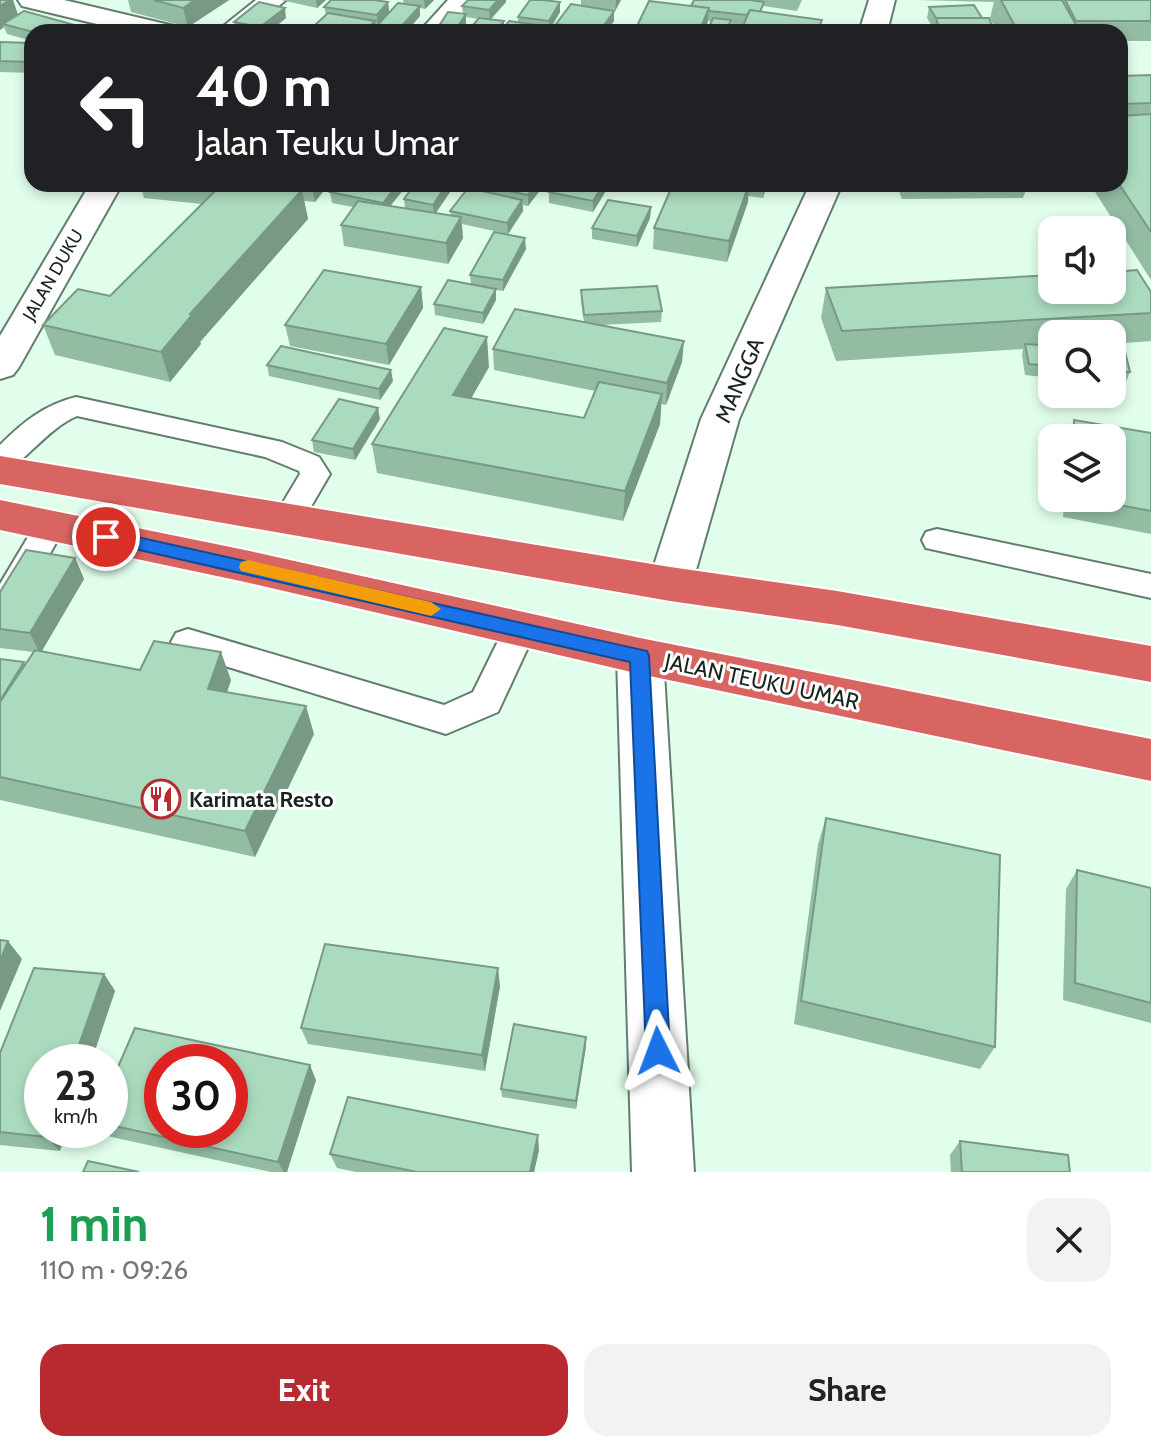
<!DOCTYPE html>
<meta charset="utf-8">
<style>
body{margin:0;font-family:Cabin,sans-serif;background:#f2f2f2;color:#222;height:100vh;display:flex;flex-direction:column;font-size:30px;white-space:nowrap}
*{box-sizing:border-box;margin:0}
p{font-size:26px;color:#767676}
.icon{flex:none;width:44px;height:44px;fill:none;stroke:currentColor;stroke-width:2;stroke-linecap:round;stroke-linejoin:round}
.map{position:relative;height:1172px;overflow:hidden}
.drawer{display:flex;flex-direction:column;background:#fff;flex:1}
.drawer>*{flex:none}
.banner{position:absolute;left:24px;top:24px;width:1104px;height:168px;border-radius:24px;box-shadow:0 4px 12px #0003;background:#202124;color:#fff;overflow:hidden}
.tools{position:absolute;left:1038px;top:216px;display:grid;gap:16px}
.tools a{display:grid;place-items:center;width:88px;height:88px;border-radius:16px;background:#fff;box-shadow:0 4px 12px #0003;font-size:40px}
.speed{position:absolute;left:24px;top:1044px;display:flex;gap:16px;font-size:40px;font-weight:700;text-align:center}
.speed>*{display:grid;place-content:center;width:104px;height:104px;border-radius:50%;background:#fff;box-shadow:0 4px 12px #0003;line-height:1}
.speed small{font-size:20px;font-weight:400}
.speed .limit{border:12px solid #d22;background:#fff;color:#111}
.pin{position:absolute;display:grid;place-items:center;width:68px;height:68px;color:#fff;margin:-34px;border:4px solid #fff;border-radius:50%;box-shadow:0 2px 8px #0007}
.me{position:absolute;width:88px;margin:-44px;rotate:357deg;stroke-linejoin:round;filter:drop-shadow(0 0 6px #0008)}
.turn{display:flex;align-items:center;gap:28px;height:168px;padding:0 40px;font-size:36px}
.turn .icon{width:104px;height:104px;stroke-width:2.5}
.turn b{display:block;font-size:56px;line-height:68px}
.round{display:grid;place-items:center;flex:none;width:84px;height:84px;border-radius:24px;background:#f2f2f2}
.headline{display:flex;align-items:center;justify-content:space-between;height:136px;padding:0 40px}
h1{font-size:48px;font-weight:800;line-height:60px;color:#1e9e55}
.action{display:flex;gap:16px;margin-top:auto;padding:16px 40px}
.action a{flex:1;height:92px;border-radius:24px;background:#b92930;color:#fff;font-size:32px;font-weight:800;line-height:92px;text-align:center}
.action a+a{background:#f2f2f2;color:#222}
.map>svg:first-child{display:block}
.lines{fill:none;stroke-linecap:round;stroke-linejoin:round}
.lane-casing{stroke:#637d6d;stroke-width:4}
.street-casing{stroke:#637d6d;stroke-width:4}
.highway-casing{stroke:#fff;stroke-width:4}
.lane{fill:#fff;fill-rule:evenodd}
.street{fill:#fff;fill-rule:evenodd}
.highway{fill:#d86561;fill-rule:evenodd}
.wall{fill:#93bca3}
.shaded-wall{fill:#789985}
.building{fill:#abdbbe;stroke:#789985;stroke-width:2;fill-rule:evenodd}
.route{fill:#1a73e8;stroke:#114b97;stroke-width:2}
.slow{fill:#f59e0b}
.labels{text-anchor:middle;stroke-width:6;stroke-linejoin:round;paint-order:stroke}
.far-street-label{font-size:18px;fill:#19241d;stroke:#fff}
.street-label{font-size:22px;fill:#19241d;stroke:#fff}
.poi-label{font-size:22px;font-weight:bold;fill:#19241d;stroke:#fff;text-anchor:start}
</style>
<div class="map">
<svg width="1151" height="1172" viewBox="0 0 1151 1172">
<rect width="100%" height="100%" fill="#e1feec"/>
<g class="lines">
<defs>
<g id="lane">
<path d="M76 397 282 442 319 457 330 474 299 527 288 530 277 527 273 519 300 474 299 471 265 457 77 416C46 429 23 466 0 473V445C23 422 44 405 76 397Z"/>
<polygon points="51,514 62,517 66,525 12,621 0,625 0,584 40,517"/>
<polygon points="937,529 1151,574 1151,598 926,548 922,540 926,532"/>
<polygon points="520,617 532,621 536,630 498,712 446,734 176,651 171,642 176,633 188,629 444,705 473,692 508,621"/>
</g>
<g id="street">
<polygon points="18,0 64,0 174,26 178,32 130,32 22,6"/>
<polygon points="256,0 286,0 247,32 216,32"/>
<polygon points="448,0 476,0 448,32 419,32"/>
<polygon points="869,0 895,0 887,32 859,32"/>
<polygon points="90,184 122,184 19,367 13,375 0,379 0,336"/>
<polygon points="810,184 842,184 739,419 692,584 686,596 670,601 654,596 648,584 701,419"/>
<polygon points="640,638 656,643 663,656 694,1172 632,1172 617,656 624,643"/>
</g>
<g id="highway">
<polygon points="0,456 670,567 837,591 1151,646 1151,682 837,625 670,601 0,484"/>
<polygon points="0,500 245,550 640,638 1151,739 1151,781 640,674 245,582 0,530"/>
</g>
</defs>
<!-- lane casing -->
<use href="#lane" class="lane-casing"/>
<!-- street casing -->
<use href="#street" class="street-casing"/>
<!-- highway casing -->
<use href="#highway" class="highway-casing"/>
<!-- lane -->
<use href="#lane" class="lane"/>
<!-- street -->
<use href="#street" class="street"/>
<!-- highway -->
<use href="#highway" class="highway"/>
</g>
<!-- wall -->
<g class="wall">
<polygon points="0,0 13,0 18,15 32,32 32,41 7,34 4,27 0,30"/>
<polygon points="128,0 229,0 188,27 131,12"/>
<polygon points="281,0 326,0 317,8"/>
<polygon points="403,0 434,0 425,9 420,8 420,16 406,32 314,32 314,26 326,15 324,7 388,2 389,12 404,4"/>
<polygon points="581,0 621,0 615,11 614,11 614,21 606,32 553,32 556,31 556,24 581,6"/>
<polygon points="694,0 802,0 797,11 763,6 743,25 708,21 705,32 637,32 637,26 691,6"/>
<polygon points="916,0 1151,0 1151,41 1120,41 1120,32 997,32 990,18 994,2"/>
<polygon points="506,2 491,19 504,28 518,22 518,17 560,12 549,31 545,31 545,32 467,32 478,19 466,17 466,25 463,14 462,6"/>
<polygon points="929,7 982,18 994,32 933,32 933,28 927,18"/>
<polygon points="286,18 269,32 236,32 234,22"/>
<polygon points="0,42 32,43 32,73 0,72"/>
<polygon points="1151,75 1151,280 1090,184 1120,184 1120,76"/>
<polygon points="140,184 329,184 315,202 304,201 308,219 200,342 201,344 170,382 55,355 43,325 110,296 202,204 144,198"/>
<polygon points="337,184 390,206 405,208 404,199 450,192 435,213 451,216 450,211 488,193 488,187 541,189 528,206 523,205 523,211 508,234 462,224 463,238 448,264 344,246 341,225 353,207 332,203 330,192"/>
<polygon points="452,184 483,184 480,189"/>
<polygon points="673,184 767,184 763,198 748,196 748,202 727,262 653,249 654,228"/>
<polygon points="896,184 1028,184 1023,198 902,199"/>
<polygon points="607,189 593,212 549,203 549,192"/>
<polygon points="651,207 650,218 637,247 592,239 592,228"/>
<polygon points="526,249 503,291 496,290 496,300 483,324 435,315 434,304 471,284 470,275"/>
<polygon points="421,287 423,308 389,365 290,346 285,325"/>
<polygon points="826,288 1151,292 1151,341 1112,344 1112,334 1052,334 1052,378 1025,375 1022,355 1023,349 836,361 821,318"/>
<polygon points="581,290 662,311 661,322 600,325 682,362 666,405 661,404 660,424 623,521 377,473 372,444 489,367 471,398 584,418 595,391 494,370 493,349 584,322 581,301"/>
<polygon points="1112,351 1130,372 1125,384 1112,383"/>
<polygon points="267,365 393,381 380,400 269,376"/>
<polygon points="380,419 355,460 314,452 312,440"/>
<polygon points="1074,420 1151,433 1151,534 1063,517 1064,498 1112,498 1112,438 1067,438"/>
<polygon points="75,558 84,579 42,651 140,670 231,680 227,692 314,734 255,857 0,800 0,659 24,662 25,665 33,652 0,648 0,592"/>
<polygon points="826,818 995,1047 980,1069 794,1024 818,844"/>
<polygon points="1077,870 1151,888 1151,1023 1063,1000 1066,889"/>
<polygon points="104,974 115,991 91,1062 42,1062 60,1151 0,1145 0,1053"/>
<polygon points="500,986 485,1071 308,1044 301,1028"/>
<polygon points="586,1046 576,1109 502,1097 501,1089"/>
<polygon points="316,1080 287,1172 271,1172 107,1136 102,1130 110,1130 110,1085"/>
<polygon points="960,1141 1070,1172 951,1172 950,1155"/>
<polygon points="539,1150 534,1172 356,1172 337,1168 330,1154"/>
</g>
<!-- shaded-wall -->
<g class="shaded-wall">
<polygon points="10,0 13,0 19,18 3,24 4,27 0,30 0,6"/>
<polygon points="195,0 229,0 188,27 183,8"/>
<polygon points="316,0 326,0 317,8"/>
<polygon points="424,0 434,0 425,9"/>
<polygon points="498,0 506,0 506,2 490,20 489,10"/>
<polygon points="616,0 621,0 615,11 616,1"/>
<polygon points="388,2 389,12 378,25 377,15"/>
<polygon points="560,2 560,12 549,31 549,21"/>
<polygon points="420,6 420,16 406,32 396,32"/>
<polygon points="285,8 286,18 269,32 261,32 260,27"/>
<polygon points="709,8 707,27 705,32 699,32"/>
<polygon points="614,11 614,21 606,32 600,32"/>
<polygon points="466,14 466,25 461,32 454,32"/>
<polygon points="375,21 376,32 364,32"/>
<polygon points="504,21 504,32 495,32"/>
<polygon points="82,27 84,32 74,32"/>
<polygon points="311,184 329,184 315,202"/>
<polygon points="398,184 408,184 384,214 383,203"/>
<polygon points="447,184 449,184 450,192 434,216 433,205"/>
<polygon points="536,184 540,184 541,189 528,206 528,195"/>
<polygon points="604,184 607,184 607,189 593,212 593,201"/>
<polygon points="749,184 748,202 727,262 729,241"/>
<polygon points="764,184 767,184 763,198"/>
<polygon points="302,190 308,219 200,342 201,344 170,382 161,352 190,314"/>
<polygon points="522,200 523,211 508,234 507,223"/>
<polygon points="651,207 650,218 637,247 637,236"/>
<polygon points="461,217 463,238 448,264 446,243"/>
<polygon points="525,238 526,249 503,291 503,280"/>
<polygon points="421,287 423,308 389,365 386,344"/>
<polygon points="496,289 496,300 483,324 483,313"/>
<polygon points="487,337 489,367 456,425 453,395"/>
<polygon points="684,341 682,362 666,405 667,383"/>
<polygon points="391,370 393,381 380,400 379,389"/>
<polygon points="662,394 660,424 623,521 625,491"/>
<polygon points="378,408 380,419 355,460 353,449"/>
<polygon points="75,558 84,579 40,654 30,633"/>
<polygon points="221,652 231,680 219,717 208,689"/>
<polygon points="306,706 314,734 255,857 245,831"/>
<polygon points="8,941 22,959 0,1011 0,961"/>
<polygon points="498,968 500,986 485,1071 482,1055"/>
<polygon points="104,974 115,991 91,1062 73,1062"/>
<polygon points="586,1037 586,1046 576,1109 576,1101"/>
<polygon points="310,1065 316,1080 287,1172 284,1172 278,1162"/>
<polygon points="49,1130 67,1130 60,1151 46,1137"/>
<polygon points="538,1135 539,1150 534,1172 530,1172"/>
</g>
<!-- building -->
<g class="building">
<polygon points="0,0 10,0 0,6"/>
<polygon points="154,0 195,0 183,8"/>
<polygon points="331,0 374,0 388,2 377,15 324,7"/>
<polygon points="468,0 498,0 489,10 462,6"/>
<polygon points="530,0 542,0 560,2 549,21 518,17"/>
<polygon points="694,0 750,0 764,2 760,12 750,10 747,15 709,11 709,8 691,6"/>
<polygon points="1001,0 1062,0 1080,32 1018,32"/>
<polygon points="1065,0 1151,0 1151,21 1076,21"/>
<polygon points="649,1 709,8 699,32 685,32 637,26"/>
<polygon points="259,2 285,8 260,27 234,22"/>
<polygon points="398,3 420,6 396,32 371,32"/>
<polygon points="571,4 614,11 600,31 556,24"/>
<polygon points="974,5 982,18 936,18 929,7"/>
<polygon points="750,10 822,20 817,32 740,32"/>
<polygon points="24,11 82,27 74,32 33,32 3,24"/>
<polygon points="448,12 466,14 454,32 435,32"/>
<polygon points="328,13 375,21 364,32 344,32 314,26"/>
<polygon points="479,18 504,21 495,32 467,32"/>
<polygon points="713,18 731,20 726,32 707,32"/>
<polygon points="936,18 989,18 994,32 940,32"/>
<polygon points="509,21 545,26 541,32 501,32"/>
<polygon points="0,42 32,43 32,62 0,61"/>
<polygon points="1151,75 1151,103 1120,104 1120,76"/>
<polygon points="1151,114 1151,232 1119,184 1120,184 1120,116"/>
<polygon points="222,184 272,184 302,190 190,314 192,315 161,352 43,325 78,289 110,296"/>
<polygon points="337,184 398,184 383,203 330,192"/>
<polygon points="415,184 447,184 433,205 404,199"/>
<polygon points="490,184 536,184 528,195 488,187"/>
<polygon points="555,184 604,184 593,201 549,192"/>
<polygon points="673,184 749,184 729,241 654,228"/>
<polygon points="468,188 522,200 507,223 450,211"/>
<polygon points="608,200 651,207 637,236 592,228"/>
<polygon points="358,201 461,217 446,243 341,225"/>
<polygon points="494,232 525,238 503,280 470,275"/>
<polygon points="324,270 421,287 386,344 285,325"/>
<polygon points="1137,270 1151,292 1151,313 842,331 826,288 1052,275 1052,290 1112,290 1112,272"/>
<polygon points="448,280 496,289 483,313 434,304"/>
<polygon points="657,286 662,311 584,315 581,290"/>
<polygon points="515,309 684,341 667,383 493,349"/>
<polygon points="444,328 487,337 453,395 584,418 599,382 662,394 625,491 372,444"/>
<polygon points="1025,344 1052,346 1052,366 1029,364"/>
<polygon points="281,346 391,370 379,389 267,365"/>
<polygon points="1112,351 1125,352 1130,372 1112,371"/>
<polygon points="339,399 378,408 353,449 312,440"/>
<polygon points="1074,420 1151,433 1151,511 1083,498 1112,498 1112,438 1074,438"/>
<polygon points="26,550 75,558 30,633 0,629 0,592"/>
<polygon points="154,641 221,652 208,689 306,706 245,831 0,777 0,702 35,650 140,670"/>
<polygon points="0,659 24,662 0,701"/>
<polygon points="826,818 1000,855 995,1047 801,1001"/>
<polygon points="1077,870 1151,888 1151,1003 1075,983"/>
<polygon points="0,940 8,941 0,961"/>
<polygon points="325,944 498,968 482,1055 301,1028"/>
<polygon points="34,968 104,974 73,1062 42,1062 42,1130 49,1130 46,1137 0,1132 0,1053"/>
<polygon points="514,1024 586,1037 576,1101 501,1089"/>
<path d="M135 1028 310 1065 278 1162 110 1125V1085ZM162 1062H230V1130H162Z"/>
<polygon points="348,1097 538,1135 530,1172 417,1172 330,1154"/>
<polygon points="960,1141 1068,1155 1070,1172 962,1172"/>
<polygon points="88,1161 139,1172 83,1172"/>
</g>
<!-- route -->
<polygon class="route" points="106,530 647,651 649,656 670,1051 666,1059 658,1063 649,1059 646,1051 630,662 100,541 97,537 100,532"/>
<!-- slow -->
<polygon class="slow" points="248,560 431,602 441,609 431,616 241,571 239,567 241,562"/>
<!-- icons -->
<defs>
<symbol id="restaurant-ring" viewBox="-11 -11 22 22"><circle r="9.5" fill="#fff" stroke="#b92930" stroke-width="1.5"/><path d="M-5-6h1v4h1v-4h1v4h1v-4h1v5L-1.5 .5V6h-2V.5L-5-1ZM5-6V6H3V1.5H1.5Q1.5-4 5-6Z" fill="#b92930"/></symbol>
</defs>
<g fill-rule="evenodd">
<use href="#restaurant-ring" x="139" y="777" width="44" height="44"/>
</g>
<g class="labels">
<!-- far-street labels -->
<g class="far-street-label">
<text transform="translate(53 275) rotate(-60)" y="6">JALAN DUKU</text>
</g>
<!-- street labels -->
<g class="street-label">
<text transform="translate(739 380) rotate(-67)" y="8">MANGGA</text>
<text transform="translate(762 681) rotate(12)" y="8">JALAN TEUKU UMAR</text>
</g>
<!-- poi labels -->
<g class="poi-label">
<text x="189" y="807">Karimata Resto</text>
</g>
</g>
</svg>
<div class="tools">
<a><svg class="icon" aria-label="sound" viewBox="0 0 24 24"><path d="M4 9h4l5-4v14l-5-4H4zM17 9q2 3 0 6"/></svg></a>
<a><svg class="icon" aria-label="search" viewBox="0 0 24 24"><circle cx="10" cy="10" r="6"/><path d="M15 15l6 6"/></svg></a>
<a><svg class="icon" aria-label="layers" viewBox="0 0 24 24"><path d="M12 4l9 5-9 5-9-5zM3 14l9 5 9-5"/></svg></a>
</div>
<div class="speed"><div>23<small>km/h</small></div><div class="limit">30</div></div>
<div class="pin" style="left:106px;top:537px;background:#d93025"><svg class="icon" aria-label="arrive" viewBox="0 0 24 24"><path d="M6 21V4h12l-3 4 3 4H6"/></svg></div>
<svg class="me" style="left:658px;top:1051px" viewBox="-20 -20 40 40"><path d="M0-17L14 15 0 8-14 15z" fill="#1a73e8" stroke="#fff" stroke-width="4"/></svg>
<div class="banner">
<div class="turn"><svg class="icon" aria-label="left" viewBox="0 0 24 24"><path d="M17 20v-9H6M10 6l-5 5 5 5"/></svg><div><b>40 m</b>Jalan Teuku Umar</div></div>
</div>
</div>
<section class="drawer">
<div class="headline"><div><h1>1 min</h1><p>110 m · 09:26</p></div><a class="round"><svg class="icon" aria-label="close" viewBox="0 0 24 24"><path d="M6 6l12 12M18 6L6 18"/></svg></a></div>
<div class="action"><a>Exit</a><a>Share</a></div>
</section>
